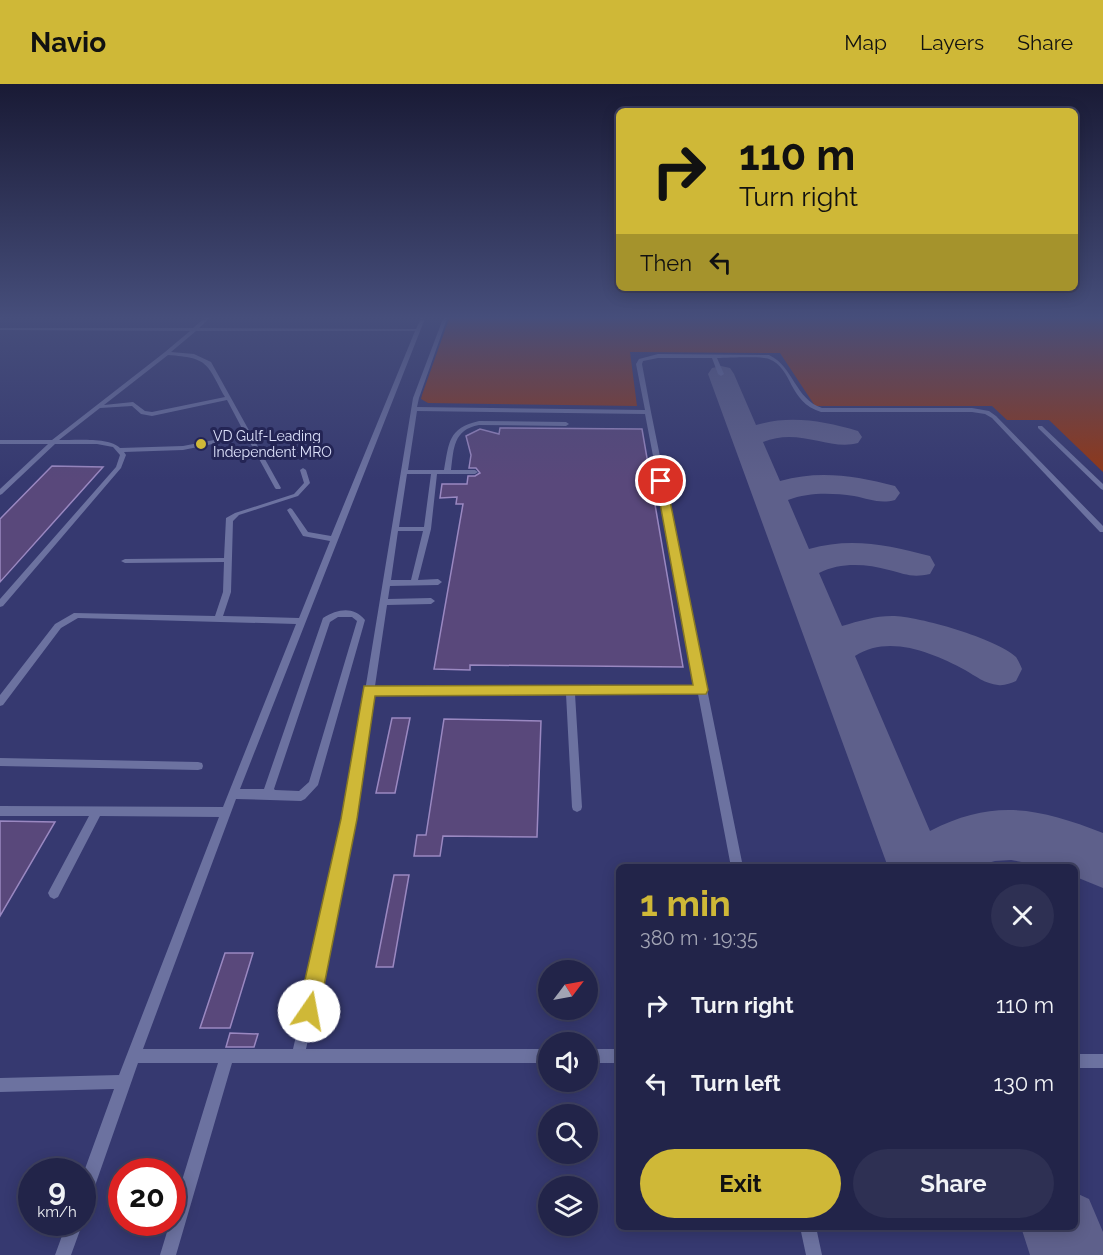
<!DOCTYPE html>
<meta charset="utf-8">
<style>
body{margin:0;font-family:Raleway,sans-serif;background:#2e3053;color:#f1f3f6;height:100vh;display:flex;flex-direction:column;font-size:22px;white-space:nowrap}
*{box-sizing:border-box;margin:0}
p{font-size:20px;color:#a2a4b4}
.icon{flex:none;width:33px;height:33px;fill:none;stroke:currentColor;stroke-width:2;stroke-linecap:round;stroke-linejoin:round}
.map{position:relative;flex:1;overflow:hidden}
.sheet{position:absolute;left:616px;top:780px;width:462px;height:366px;display:flex;flex-direction:column;background:#222449;border-radius:9px;box-shadow:0 3px 15px #0003,0 0 0 2px #3f4161}
.sheet>*{flex:none}
.hud{position:absolute;left:616px;top:24px;width:462px;height:183px;border-radius:9px;box-shadow:0 3px 15px #0003,0 0 0 2px #3f4161;background:#cfb837;color:#111;overflow:hidden}
.needle{width:39px;rotate:58deg}
.tools{position:absolute;left:538px;top:876px;display:grid;gap:12px}
.tools a{display:grid;place-items:center;width:60px;height:60px;border-radius:50%;background:#222449;box-shadow:0 3px 15px #0003,0 0 0 2px #3f4161;font-size:30px}
.speed{position:absolute;left:18px;top:1074px;display:flex;gap:12px;font-size:30px;font-weight:700;text-align:center}
.speed>*{display:grid;place-content:center;width:78px;height:78px;border-radius:50%;background:#222449;box-shadow:0 3px 15px #0003,0 0 0 2px #3f4161;line-height:1}
.speed small{font-size:15px;font-weight:400}
.speed .limit{border:9px solid #d22;background:#fff;color:#111}
.pin{position:absolute;display:grid;place-items:center;width:51px;height:51px;color:#fff;margin:-26px;border:3px solid #fff;border-radius:50%;box-shadow:0 2px 6px #0007}
.me{position:absolute;width:66px;margin:-33px;rotate:12deg;stroke-linejoin:round;filter:drop-shadow(0 0 4px #0008)}
.turn{display:flex;align-items:center;gap:21px;height:126px;padding:0 24px;font-size:27px}
.turn .icon{width:78px;height:78px;stroke-width:2.5}
.turn b{display:block;font-size:42px;line-height:51px}
.then{display:flex;align-items:center;height:57px;padding:0 24px;background:#0003;gap:12px;font-size:22px}
.round{display:grid;place-items:center;flex:none;width:63px;height:63px;border-radius:32px;background:#2e3053}
.overview{display:flex;align-items:center;justify-content:space-between;height:102px;padding:0 24px}
h1{font-size:36px;font-weight:700;line-height:45px;color:#cfb837}
.cta{display:flex;gap:12px;margin-top:auto;padding:12px 24px}
.cta a{flex:1;height:69px;border-radius:36px;background:#cfb837;color:#111;font-size:24px;font-weight:700;line-height:69px;text-align:center}
.cta a+a{background:#2e3053;color:#f1f3f6}
ul{padding:0;list-style:none}
li{display:flex;align-items:center;gap:18px;height:78px;padding:0 24px}
li div{flex:1}
li b{display:block;font-size:22px}
li em{font-style:normal}
header{display:flex;align-items:center;gap:36px;box-sizing:border-box;height:84px;padding:0 30px;background:#cfb837;color:#111}
header strong{font-size:28px}
nav{display:flex;gap:33px;margin-inline-start:auto;font-size:21px}
.map>svg:first-child{display:block}
.built{fill:#363970;fill-rule:evenodd}
.green{fill:#913716}
.lines{fill:none;stroke-linecap:round;stroke-linejoin:round}
.taxiway{fill:#5e608b;fill-rule:evenodd}
.building{fill:#59487b;stroke:#9a88c1;stroke-width:1.5}
.service{fill:#6c72a0;fill-rule:evenodd}
.route{fill:#cfb837;stroke:#877824;stroke-width:1.5}
.poi-dot{fill:#cfb837;stroke:#242555;stroke-width:2}
.labels{text-anchor:middle;stroke-width:6;stroke-linejoin:round;paint-order:stroke}
.far-poi-label{font-size:14px;fill:#dfe3fc;stroke:#242555;text-anchor:start}
</style>
<header>
<strong>Navio</strong>
<nav><a>Map</a><a>Layers</a><a>Share</a></nav>
</header>
<div class="map">
<svg width="1103" height="1171" viewBox="0 0 1103 1171">
<rect width="100%" height="100%" fill="#2e3061"/>
<!-- built -->
<path class="built" d="M0 232H1103V1171H0ZM620 783H1076V1143H620ZM549 886H588V926H549ZM549 958H588V998H549ZM549 1030H588V1070H549ZM32 1088H82V1138H32ZM122 1088H172V1138H122ZM549 1102H588V1142H549Z"/>
<!-- green -->
<polygon class="green" points="450,232 1103,232 1103,388 1049,336 1007,336 992,322 815,322 780,269 630,268 637,322 428,319 421,315 422,311"/>
<g class="lines">
<!-- taxiway -->
<g class="taxiway">
<path d="M721 282 730 284 734 290 756 341C791 331 823 337 858 347L862 353 858 359C829 367 799 343 763 358L780 397C820 386 855 392 895 402L900 409 895 416C880 420 869 415 854 412 832 409 809 408 788 416L809 465C851 453 888 461 930 472L935 481 930 490C912 494 905 490 889 486 866 480 841 478 819 489L842 542C859 537 875 532 892 532 919 532 997 555 1016 573 1018 576 1021 582 1022 585L1016 597C1011 599 1004 602 998 601 986 600 975 592 965 586 933 569 889 550 855 572L930 747C994 714 1039 724 1103 749V804L1076 793V783H1050L1011 776 995 777 973 783H888L708 290 712 284Z"/>
<polygon points="1076,1109 1089,1115 1103,1148 1103,1171 1030,1171 1021,1143 1076,1143"/>
</g>
</g>
<!-- building -->
<g class="building">
<polygon points="500,344 642,345 683,583 470,581 470,586 434,585 463,420 456,420 457,413 440,414 442,400 467,400 468,392 475,392 480,389 476,384 469,384 471,371 466,352 480,345 499,350"/>
<polygon points="52,382 103,383 0,498 0,435"/>
<polygon points="392,634 410,634 395,709 376,709"/>
<polygon points="444,635 541,637 537,753 443,752 440,772 414,772 417,751 426,751"/>
<polygon points="0,737 55,738 0,832"/>
<polygon points="394,791 409,791 393,883 376,883"/>
<polygon points="225,869 253,869 230,944 200,944"/>
<polygon points="230,949 258,950 254,963 226,963"/>
</g>
<g class="lines">
<!-- service -->
<g class="service">
<polygon points="2,232 7,232 0,236 0,233"/>
<path d="M207 232H212L199 244 416 245 422 232H426L240 705H264L323 534C338 525 353 522 365 536L318 701 305 715 301 717 236 715 143 965H293L328 814 344 735 413 314 444 232H448L419 314 417 323 645 326 636 280 639 275 658 270 769 271C794 283 795 315 822 324H972L989 327 996 332 1103 442V448H1100L992 334 985 330 972 328H821C788 318 793 284 769 275 760 272 729 274 717 274L724 290 721 292 718 290 712 274H658L643 277 642 280 651 328 743 783H731L698 610H575L582 723 581 726 577 728 573 726 572 723 566 610H374L354 735 340 814 306 965H549V979H232L176 1171H160L170 1138H172V1129L218 979H138L90 1116 88 1122 82 1124V1093L114 1005 0 1008V994L119 991 219 733 100 732 58 813 54 815 50 813 48 809 50 805 89 732H0V722L223 723 296 540 78 534 61 544 3 621 0 622V611L55 540 74 529 215 532 223 508 224 478 125 479 121 477 125 475 224 474 226 434 235 429 294 410 304 399 300 386 303 384 306 386 310 399 298 412 239 431 233 437 231 508 223 532 299 534 330 457 303 452 287 426 290 424 292 425 308 448 331 452 415 247H196L171 268 194 270 211 278 281 404 280 405H276L275 404 247 353 183 366 124 368 126 371 121 384 3 522 0 523V515L116 383 120 371 113 363 97 360H55L2 410 0 411V405L48 360H0V356H52L165 268 190 247 0 246V244H193ZM168 271C209 274 206 279 225 313L152 328 145 327 133 318 104 321ZM227 316 245 350 183 362 120 364C110 353 75 356 59 356L100 324 132 322 141 330 152 332ZM417 327 645 330 697 602H375L387 521 431 520 435 517 431 514 388 515 390 502 438 501 442 498 438 495 418 496 431 445 437 390H475L478 388 475 386H451C454 364 453 346 479 341L566 342 569 340 566 338 479 337C448 344 449 359 444 386H408ZM407 390H431L424 443H399ZM398 447H423L411 496H391ZM338 533H352L357 537 309 698 299 707 275 706 274 705 330 538Z"/>
<polygon points="1038,342 1042,342 1103,400 1103,406 1101,405 1038,344"/>
<polygon points="0,674 198,678 202,679 203,682 202,685 198,686 0,682"/>
<rect x="588" y="965" width="32" height="14"/>
<rect x="1076" y="970" width="27" height="14"/>
<polygon points="82,1137 83,1138 71,1171 55,1171 67,1138 82,1138"/>
<polygon points="800,1143 816,1143 822,1171 806,1171"/>
</g>
</g>
<!-- sky -->
<linearGradient id="sky" x2="0" y2="1"><stop stop-color="#191a35"/><stop offset="0.59" stop-color="#464e7b"/><stop offset="1" stop-color="#464e7b" stop-opacity="0"/></linearGradient>
<rect width="1103" height="396" fill="url(#sky)"/>
<!-- route -->
<polygon class="route" points="661,394 666,397 708,606 706,610 375,612 357,735 319,927 316,934 309,937 301,934 298,927 341,735 364,602 693,601 656,397"/>
<!-- markers -->
<circle class="poi-dot" cx="201" cy="360" r="6"/>
<g class="labels">
<!-- far-poi labels -->
<g class="far-poi-label">
<text x="213" y="357">VD Gulf-Leading<tspan x="213" dy="16">Independent MRO</tspan></text>
</g>
</g>
</svg>
<div class="tools">
<a><svg class="needle" viewBox="-14 -14 28 28"><path d="M0-13l5 13h-10z" fill="#e53935"/><path d="M0 13l5-13h-10z" fill="#a2a4b4"/></svg></a>
<a><svg class="icon" aria-label="sound" viewBox="0 0 24 24"><path d="M4 9h4l5-4v14l-5-4H4zM17 9q2 3 0 6"/></svg></a>
<a><svg class="icon" aria-label="search" viewBox="0 0 24 24"><circle cx="10" cy="10" r="6"/><path d="M15 15l6 6"/></svg></a>
<a><svg class="icon" aria-label="layers" viewBox="0 0 24 24"><path d="M12 4l9 5-9 5-9-5zM3 14l9 5 9-5"/></svg></a>
</div>
<div class="speed"><div>9<small>km/h</small></div><div class="limit">20</div></div>
<div class="pin" style="left:661px;top:397px;background:#d93025"><svg class="icon" aria-label="arrive" viewBox="0 0 24 24"><path d="M6 21V4h12l-3 4 3 4H6"/></svg></div>
<svg class="me" style="left:309px;top:927px" viewBox="-20 -20 40 40"><circle r="19" fill="#fff"/><path d="M0-13L10 11 0 6-10 11z" fill="#cfb837"/></svg>
<div class="hud">
<div class="turn"><svg class="icon" aria-label="right" viewBox="0 0 24 24"><path d="M7 20v-9h11M14 6l5 5-5 5"/></svg><div><b>110 m</b>Turn right</div></div>
<div class="then">Then<svg class="icon" aria-label="left" viewBox="0 0 24 24"><path d="M17 20v-9H6M10 6l-5 5 5 5"/></svg></div>
</div>
<section class="sheet">
<div class="overview"><div><h1>1 min</h1><p>380 m · 19:35</p></div><a class="round"><svg class="icon" aria-label="close" viewBox="0 0 24 24"><path d="M6 6l12 12M18 6L6 18"/></svg></a></div>
<ul>
<li><svg class="icon" aria-label="right" viewBox="0 0 24 24"><path d="M7 20v-9h11M14 6l5 5-5 5"/></svg><div><b>Turn right</b></div><em>110 m</em></li>
<li><svg class="icon" aria-label="left" viewBox="0 0 24 24"><path d="M17 20v-9H6M10 6l-5 5 5 5"/></svg><div><b>Turn left</b></div><em>130 m</em></li>
</ul>
<div class="cta"><a>Exit</a><a>Share</a></div>
</section>
</div>
